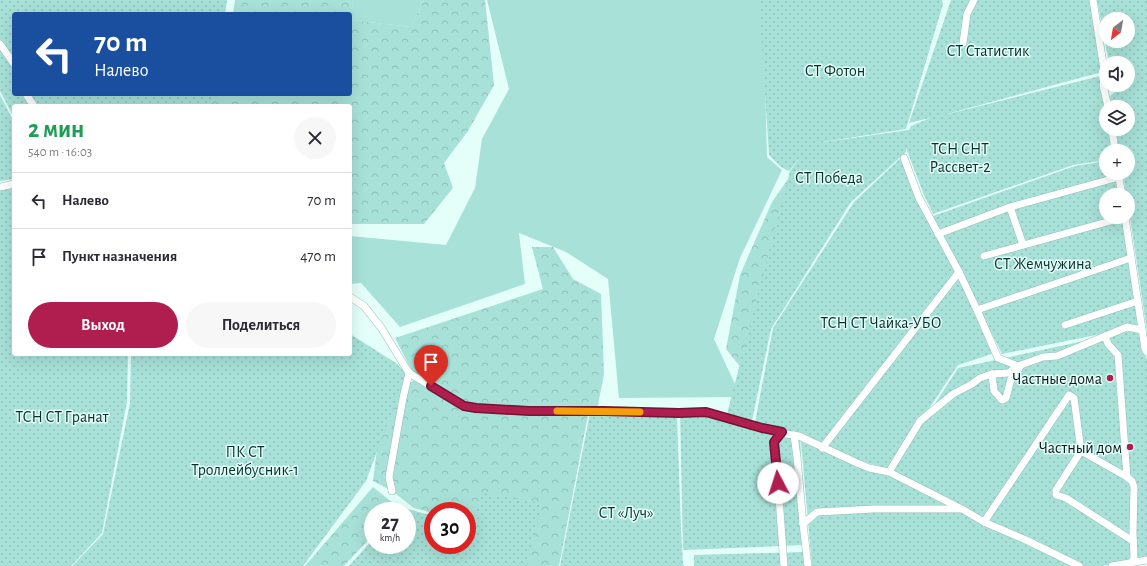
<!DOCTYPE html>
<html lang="ru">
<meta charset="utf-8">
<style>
body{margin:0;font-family:"Alegreya Sans",sans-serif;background:#f7f7f7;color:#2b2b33;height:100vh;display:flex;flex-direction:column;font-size:15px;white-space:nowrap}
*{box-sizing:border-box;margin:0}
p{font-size:13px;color:#7c7c81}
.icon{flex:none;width:22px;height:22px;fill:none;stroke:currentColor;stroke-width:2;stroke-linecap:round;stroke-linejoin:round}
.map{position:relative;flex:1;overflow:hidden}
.sheet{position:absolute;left:12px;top:104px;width:340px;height:252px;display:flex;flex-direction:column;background:#fff;border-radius:4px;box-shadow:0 4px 16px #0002}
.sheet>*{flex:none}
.hud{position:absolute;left:12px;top:12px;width:340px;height:84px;border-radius:4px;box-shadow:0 4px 16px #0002;background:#1a4fa0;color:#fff;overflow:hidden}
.needle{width:26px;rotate:211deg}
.buttons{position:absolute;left:1099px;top:12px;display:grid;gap:8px}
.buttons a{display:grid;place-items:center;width:36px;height:36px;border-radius:50%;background:#fff;box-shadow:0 4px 16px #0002;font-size:20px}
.speed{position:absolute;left:364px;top:502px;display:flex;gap:8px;font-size:20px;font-weight:700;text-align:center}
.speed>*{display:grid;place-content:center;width:52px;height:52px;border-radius:50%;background:#fff;box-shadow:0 4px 16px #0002;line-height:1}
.speed small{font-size:10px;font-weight:400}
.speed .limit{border:6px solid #d22;background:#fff;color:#111}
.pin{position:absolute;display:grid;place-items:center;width:34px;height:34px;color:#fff;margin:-41px -17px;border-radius:50% 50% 50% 0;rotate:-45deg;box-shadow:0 0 4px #0007}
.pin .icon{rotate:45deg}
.me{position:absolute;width:44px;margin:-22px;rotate:355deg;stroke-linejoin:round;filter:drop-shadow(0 0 3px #0008)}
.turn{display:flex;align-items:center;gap:14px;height:84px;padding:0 16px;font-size:18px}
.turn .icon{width:52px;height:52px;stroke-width:2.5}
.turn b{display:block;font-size:28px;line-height:34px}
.round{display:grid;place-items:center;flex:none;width:42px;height:42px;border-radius:21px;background:#f7f7f7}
.overview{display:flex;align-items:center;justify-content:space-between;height:68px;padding:0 16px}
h1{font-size:24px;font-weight:600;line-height:30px;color:#1e9e55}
.action{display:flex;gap:8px;margin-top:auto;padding:8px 16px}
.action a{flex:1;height:46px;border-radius:24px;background:#af1e4f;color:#fff;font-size:16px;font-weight:600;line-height:46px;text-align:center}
.action a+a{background:#f7f7f7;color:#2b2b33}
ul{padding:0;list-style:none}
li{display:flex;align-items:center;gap:12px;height:56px;padding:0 16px;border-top:1px solid #e1e1e2}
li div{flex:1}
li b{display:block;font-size:15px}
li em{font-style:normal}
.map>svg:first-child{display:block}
.grass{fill:#a7e1d8}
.forest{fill:url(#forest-crowns)}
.garden{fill:url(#garden-dots);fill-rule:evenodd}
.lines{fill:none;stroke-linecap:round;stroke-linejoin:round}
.minor-casing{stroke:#94bfb8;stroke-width:8}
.minor{stroke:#fff;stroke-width:7}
.route-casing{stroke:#721433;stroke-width:10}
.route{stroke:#af1e4f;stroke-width:7}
.slow{stroke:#f59e0b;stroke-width:7}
.poi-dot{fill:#af1e4f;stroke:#e4fefa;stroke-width:1.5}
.labels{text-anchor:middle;stroke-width:3;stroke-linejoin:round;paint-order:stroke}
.park-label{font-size:16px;fill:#08312c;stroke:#e4fefa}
.poi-label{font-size:16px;fill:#0a1b19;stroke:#e4fefa;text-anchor:end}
</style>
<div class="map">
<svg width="1147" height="566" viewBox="0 0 1147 566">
<defs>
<pattern id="forest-crowns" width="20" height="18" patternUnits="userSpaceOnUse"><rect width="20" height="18" fill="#a7e1d8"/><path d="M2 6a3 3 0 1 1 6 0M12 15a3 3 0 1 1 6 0" fill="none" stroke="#8ec0b9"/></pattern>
<pattern id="garden-dots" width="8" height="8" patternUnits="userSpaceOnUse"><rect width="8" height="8" fill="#a7e1d8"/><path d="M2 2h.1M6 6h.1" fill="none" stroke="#8ec0b9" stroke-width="1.8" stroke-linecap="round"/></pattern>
</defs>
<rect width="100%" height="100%" fill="#e4fefa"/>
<!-- grass -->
<g class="grass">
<polygon points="353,0 424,0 411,27 351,20"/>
<polygon points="487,0 811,0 765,82 767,157 782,170 740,258 714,339 741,397 619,398 608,279 566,252 519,233 525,284 400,327 361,283 350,284 350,236 446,245 475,188 482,139 509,89"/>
</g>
<!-- forest -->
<g class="forest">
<polygon points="235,0 353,0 352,20 411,27 424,0 485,0 494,85 468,131 444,163 453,188 424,224 350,224 350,106 208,106 211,94 350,94 350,14 233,14"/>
<polygon points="811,146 777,269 754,384 726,349 740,275 772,202"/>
<polygon points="532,247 553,247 573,279 601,294 604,374 597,410 468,404 413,373 395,338 543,289"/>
<polygon points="415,380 470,411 588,415 559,566 527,566 476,525 467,522 467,511 433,511 433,513 414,508 392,491 373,481 382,409 393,392"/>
<polygon points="373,487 399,508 396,511 373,511 373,535 344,566 305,566"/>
</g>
<!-- garden -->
<g class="garden">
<polygon points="0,0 227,0 225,14 14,14 14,94 212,94 210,106 14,106 14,118 0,91"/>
<polygon points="759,0 942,0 943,4 906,129 810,144 909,130 911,126 930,118 909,123 951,0 1090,0 1102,72 936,117 1100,76 1104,76 1106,107 1106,129 1111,129 1114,151 1106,151 1106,160 1073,165 933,214 924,195 906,148 906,152 851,202 771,329 752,421 755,422 773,328 854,202 905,154 921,194 933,216 1075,166 1106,161 1106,173 1116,173 1120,195 1106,195 1106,217 1123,217 1140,326 1002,354 943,237 998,352 958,365 889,469 858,460 800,433 804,545 683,550 680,411 708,409 740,418 727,414 790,171 802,155 789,171 781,167 769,155"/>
<path d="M1097 0H1147V331L1128 204V195H1126L1123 173H1128V151H1119L1116 129H1128V107H1112L1110 96 1116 91 1115 85H1128V63H1109ZM1106 19H1128V41H1106Z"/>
<polygon points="0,95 14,122 14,179 0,181"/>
<polygon points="14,183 14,354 128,354 127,402 102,533 71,566 0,566 0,184"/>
<polygon points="1131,331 1140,331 1144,354 1147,359 1147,564 1096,566 812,566 801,442 889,475 958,368"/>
<polygon points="350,334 396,363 406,374 366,481 303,566 72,566 103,534 130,403 131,354 350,354"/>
<polygon points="590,413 677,416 681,529 683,564 684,566 560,566"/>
<polygon points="482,493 542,503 527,566 349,566 373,539 373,545 407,545 407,511 398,511 401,507 433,516 433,545 467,545 467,526 471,527"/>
<polygon points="804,552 805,566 694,566 694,555"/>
</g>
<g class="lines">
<defs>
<g id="minor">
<polyline points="1093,0 1105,76 1103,85 1108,107"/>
<polyline points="963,43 967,14 974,0"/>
<polyline points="0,44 14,64"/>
<polyline points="26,94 34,106"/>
<polyline points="1112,129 1115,151"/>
<polyline points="904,158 919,198 959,272 977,310 998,358 1018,366 1043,357 1057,356 1127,327 1142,330"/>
<polyline points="1118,173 1122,195"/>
<polyline points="0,187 14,184"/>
<polyline points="1010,207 1023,245"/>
<polyline points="1125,217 1145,349 1147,352"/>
<polyline points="938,234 1010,207 1119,177"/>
<polyline points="984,256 1125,217"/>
<polyline points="350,297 364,306 382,329 409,373 464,406 476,408 529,411 604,411 679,413 706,412 761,428 782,431 786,434 799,436 857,463 869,468 889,472 962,509 984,522 1026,540 1079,566"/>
<polyline points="977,310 1131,258"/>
<polyline points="1065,325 1138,301"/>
<polyline points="1105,336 1108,344 1118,355 1127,477"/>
<polyline points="992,374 994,391 1002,400 1006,398 1011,379 1020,367"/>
<polyline points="782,431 775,442 784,566"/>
<polyline points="794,435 797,457 803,524 808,566"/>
<polyline points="822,448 959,272"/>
<polyline points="1081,451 1056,490 1056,495 1066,498 1133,541"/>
<polyline points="889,472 920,421 953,394 972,384 980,378 992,374 1008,373 1018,366"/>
<polyline points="392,491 389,477 403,398 409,373"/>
<polyline points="984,522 1069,395 1074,398 1081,451 1127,477 1132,481 1134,487 1133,533 1134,558 1132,562"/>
<polyline points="803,524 817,512 874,509 960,509"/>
<polyline points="1112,566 1147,560"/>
</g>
</defs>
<!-- minor casing -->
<use href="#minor" class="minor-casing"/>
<!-- minor -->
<use href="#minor" class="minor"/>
</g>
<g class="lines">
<defs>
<polyline id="route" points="431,386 464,406 476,408 529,411 604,411 679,413 706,412 762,428 782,432 774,442 778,483"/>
</defs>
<!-- route casing -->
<use href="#route" class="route-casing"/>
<!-- route -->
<use href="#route" class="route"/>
<!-- slow -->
<polyline class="slow" points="557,411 640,412"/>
</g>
<!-- markers -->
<g class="poi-dot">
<circle cx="1110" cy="378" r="4"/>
<circle cx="1130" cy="447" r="4"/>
</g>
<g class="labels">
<!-- park labels -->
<g class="park-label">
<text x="988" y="56">СТ Статистик</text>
<text x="835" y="76">СТ Фотон</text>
<text x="960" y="154">ТСН СНТ<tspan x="960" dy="18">Рассвет-2</tspan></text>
<text x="829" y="183">СТ Победа</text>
<text x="1043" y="269">СТ Жемчужина</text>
<text x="881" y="328">ТСН СТ Чайка-УБО</text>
<text x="62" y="422">ТСН СТ Гранат</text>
<text x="245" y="457">ПК СТ<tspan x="245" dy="18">Троллейбусник-1</tspan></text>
<text x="626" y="518">СТ «Луч»</text>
</g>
<!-- poi labels -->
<g class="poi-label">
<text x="1102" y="384">Частные дома</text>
<text x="1122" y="453">Частный дом</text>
</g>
</g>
</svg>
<div class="buttons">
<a><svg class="needle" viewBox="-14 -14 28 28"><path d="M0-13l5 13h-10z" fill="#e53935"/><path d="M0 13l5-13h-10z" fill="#7c7c81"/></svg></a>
<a><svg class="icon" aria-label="sound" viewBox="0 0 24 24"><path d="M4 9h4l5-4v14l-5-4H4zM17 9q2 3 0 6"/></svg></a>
<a><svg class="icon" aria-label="layers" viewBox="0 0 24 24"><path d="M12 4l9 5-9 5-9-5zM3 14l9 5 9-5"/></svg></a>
<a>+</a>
<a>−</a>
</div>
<div class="speed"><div>27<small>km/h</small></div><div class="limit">30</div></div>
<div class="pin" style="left:431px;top:386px;background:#d93025"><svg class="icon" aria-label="arrive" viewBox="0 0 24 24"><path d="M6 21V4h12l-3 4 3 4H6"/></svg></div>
<svg class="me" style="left:778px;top:483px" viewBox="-20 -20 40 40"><circle r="19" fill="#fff"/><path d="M0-13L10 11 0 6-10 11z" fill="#af1e4f"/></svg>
<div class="hud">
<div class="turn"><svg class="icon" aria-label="left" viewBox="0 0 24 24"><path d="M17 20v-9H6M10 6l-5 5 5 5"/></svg><div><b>70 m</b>Налево</div></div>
</div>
<section class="sheet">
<div class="overview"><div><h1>2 мин</h1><p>540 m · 16:03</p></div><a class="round"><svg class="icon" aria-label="close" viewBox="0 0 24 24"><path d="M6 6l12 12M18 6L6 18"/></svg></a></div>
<ul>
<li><svg class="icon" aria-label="left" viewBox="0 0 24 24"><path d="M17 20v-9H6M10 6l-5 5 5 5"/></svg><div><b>Налево</b></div><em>70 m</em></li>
<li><svg class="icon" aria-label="arrive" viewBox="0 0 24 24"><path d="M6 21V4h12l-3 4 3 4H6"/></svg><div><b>Пункт назначения</b></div><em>470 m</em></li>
</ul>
<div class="action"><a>Выход</a><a>Поделиться</a></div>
</section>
</div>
